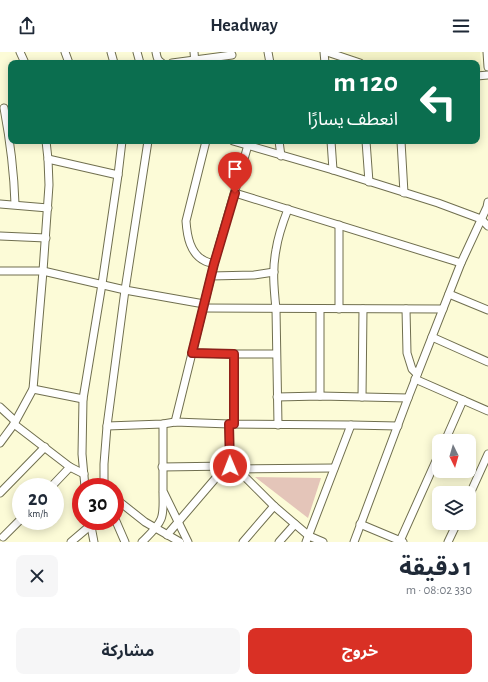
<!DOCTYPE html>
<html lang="ar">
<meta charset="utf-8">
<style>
body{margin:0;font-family:"Alegreya Sans","Noto Sans Arabic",sans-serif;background:#f6f6f7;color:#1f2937;direction:rtl;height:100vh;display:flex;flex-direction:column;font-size:15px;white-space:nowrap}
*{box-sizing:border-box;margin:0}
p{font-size:13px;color:#747a83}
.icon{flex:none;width:22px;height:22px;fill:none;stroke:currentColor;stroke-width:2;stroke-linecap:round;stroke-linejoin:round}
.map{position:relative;height:490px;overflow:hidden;direction:ltr}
.panel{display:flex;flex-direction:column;background:#fff;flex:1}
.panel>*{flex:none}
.guide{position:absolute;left:8px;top:8px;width:472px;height:84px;border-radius:8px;box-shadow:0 2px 10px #0003;direction:rtl;background:#0b6e4f;color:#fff;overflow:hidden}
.needle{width:26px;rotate:175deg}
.controls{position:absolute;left:432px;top:382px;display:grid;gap:8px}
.controls a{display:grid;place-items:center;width:44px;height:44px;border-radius:8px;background:#fff;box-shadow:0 2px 10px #0003;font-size:20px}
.speed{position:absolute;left:12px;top:426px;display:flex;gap:8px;font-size:20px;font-weight:700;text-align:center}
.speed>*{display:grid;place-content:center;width:52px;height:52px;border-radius:50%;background:#fff;box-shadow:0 2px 10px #0003;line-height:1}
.speed small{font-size:10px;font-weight:400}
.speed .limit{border:6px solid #d22;background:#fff;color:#111}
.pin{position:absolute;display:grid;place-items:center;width:34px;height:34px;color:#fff;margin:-41px -17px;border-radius:50% 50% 50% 0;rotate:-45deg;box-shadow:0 0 4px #0007}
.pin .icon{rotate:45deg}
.me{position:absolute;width:44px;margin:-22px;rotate:359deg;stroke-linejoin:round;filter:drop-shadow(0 0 3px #0008)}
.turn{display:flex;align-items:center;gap:14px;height:84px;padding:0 16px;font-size:18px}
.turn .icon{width:52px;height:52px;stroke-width:2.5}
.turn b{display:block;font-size:28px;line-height:34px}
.round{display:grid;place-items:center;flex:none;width:42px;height:42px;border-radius:8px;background:#f6f6f7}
.overview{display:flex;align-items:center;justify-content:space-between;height:68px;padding:0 16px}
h1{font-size:24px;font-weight:700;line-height:30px}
.primary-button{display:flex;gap:8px;margin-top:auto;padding:8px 16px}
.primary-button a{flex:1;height:46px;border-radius:8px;background:#d93025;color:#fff;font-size:16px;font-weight:700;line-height:46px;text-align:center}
.primary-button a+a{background:#f6f6f7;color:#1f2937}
header{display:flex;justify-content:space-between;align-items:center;height:52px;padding:0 16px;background:#fff;font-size:18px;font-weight:700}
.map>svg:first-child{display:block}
.built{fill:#f3f2c6}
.green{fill:#e4c5b9}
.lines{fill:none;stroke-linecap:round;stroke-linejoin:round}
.minor-casing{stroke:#706f4f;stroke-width:9}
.minor{stroke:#fff;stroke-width:7}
.route-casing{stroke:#8d1f18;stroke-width:10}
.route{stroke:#d93025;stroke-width:7}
</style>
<header><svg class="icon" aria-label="menu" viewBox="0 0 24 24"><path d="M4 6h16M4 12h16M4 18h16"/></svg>Headway<svg class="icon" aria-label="share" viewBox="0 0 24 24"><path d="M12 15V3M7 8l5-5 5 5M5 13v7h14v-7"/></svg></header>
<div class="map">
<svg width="488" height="490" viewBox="0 0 488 490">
<rect width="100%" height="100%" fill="#fcfbd7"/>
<!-- built -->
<polygon class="built" points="336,0 480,0 482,19 481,21 477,23 477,11 371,11"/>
<!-- green -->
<polygon class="green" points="255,425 321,426 308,466"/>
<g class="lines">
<defs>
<g id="minor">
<polyline points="20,0 25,11"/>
<polyline points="65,0 69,11"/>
<polyline points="111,0 114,11"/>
<polyline points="137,0 140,11"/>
<path d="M156 0C157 5 157 8 162 11"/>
<polyline points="194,0 195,11"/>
<polyline points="268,0 270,11"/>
<polyline points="324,0 325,11"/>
<polyline points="327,0 360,11"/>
<polyline points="487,0 488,15"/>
<polyline points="172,11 232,3"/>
<polyline points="477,24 488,23"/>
<path d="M4 56C10 88 14 120 15 152"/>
<path d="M206 89 186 169C187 184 190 202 205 209 207 210 211 211 214 212"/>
<polyline points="233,89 333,118 438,151 481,167 488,174"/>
<polyline points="279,89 281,104"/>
<polyline points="331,89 333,118"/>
<polyline points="366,89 369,130"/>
<polyline points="401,89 404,141"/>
<polyline points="48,107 118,123"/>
<polyline points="235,141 461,211"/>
<polyline points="0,152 48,156"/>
<polyline points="339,173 339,257"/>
<polyline points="0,184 46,186"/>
<polyline points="0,219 43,219 125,238 204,252"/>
<polyline points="211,224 254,223 274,220"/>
<polyline points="449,242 488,258"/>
<polyline points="203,256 443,257"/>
<polyline points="320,257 320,344"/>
<polyline points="406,257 407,301 412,317 417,322"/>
<polyline points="432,285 488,310"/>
<polyline points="192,301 234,302"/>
<polyline points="415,327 488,359"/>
<polyline points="33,337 83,347"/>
<polyline points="277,345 320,344 408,346"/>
<polyline points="362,345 363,257"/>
<polyline points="0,355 15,369"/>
<polyline points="175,370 214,212 248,93"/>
<polyline points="14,372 70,415 84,422"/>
<polyline points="163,372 163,439 188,490"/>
<polyline points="229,372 230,414"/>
<polyline points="234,372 234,302 276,302"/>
<path d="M278 373 276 257C274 237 272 218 276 198 278 184 283 170 288 157"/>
<polyline points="107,374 163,372 175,370 229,372 351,373 398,374"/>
<polyline points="445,389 463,348"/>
<polyline points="0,391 14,372 33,337 43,219 49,133 48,107 46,89"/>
<polyline points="162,415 230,414 237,417 274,454 309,484 323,490"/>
<polyline points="237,417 334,416"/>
<polyline points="51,435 70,415"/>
<polyline points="85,435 82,402 83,347 102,232 118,123 122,89"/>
<polyline points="106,435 104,430 104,412 107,374 125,238 148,89"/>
<polyline points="0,441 45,395"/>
<polyline points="469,444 488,402"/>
<polyline points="115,453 121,451 145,470 180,490"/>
<polyline points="115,467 125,490"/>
<polyline points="90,469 94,490"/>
<polyline points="360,472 403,490"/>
<polyline points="167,483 226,414"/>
<polyline points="3,485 21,467"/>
<polyline points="400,489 439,402"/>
<polyline points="71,490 91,473"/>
<path d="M142 490C148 484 158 475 161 467 164 460 163 450 163 441"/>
<polyline points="243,490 274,454"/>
<polyline points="279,490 295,472"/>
<polyline points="306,490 351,373"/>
<polyline points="354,490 408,346 461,211 487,155 488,150"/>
<polyline points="448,490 457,471"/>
</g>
</defs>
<!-- minor casing -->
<use href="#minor" class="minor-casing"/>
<!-- minor -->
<use href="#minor" class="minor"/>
</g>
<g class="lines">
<defs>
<polyline id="route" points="230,414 229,372 234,372 234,302 192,301 214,212 235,141"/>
</defs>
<!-- route casing -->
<use href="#route" class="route-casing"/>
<!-- route -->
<use href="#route" class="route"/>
</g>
</svg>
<div class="controls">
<a><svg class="needle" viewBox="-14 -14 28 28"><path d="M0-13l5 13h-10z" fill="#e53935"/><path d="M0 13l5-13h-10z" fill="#747a83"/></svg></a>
<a><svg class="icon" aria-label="layers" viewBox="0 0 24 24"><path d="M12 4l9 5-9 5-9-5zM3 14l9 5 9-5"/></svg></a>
</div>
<div class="speed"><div>20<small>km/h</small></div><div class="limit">30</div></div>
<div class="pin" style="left:235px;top:141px;background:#d93025"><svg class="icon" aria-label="arrive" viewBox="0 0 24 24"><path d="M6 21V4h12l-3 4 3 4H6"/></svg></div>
<svg class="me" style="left:230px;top:414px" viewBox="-20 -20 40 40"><circle r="17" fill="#d93025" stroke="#fff" stroke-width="3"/><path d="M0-11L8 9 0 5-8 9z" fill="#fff"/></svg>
<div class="guide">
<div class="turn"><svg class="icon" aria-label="left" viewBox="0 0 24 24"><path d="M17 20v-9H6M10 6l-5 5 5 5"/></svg><div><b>120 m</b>انعطف يسارًا</div></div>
</div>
</div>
<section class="panel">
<div class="overview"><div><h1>1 دقيقة</h1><p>330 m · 08:02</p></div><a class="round"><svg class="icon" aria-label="close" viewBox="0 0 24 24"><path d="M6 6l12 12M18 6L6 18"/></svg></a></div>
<div class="primary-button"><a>خروج</a><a>مشاركة</a></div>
</section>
